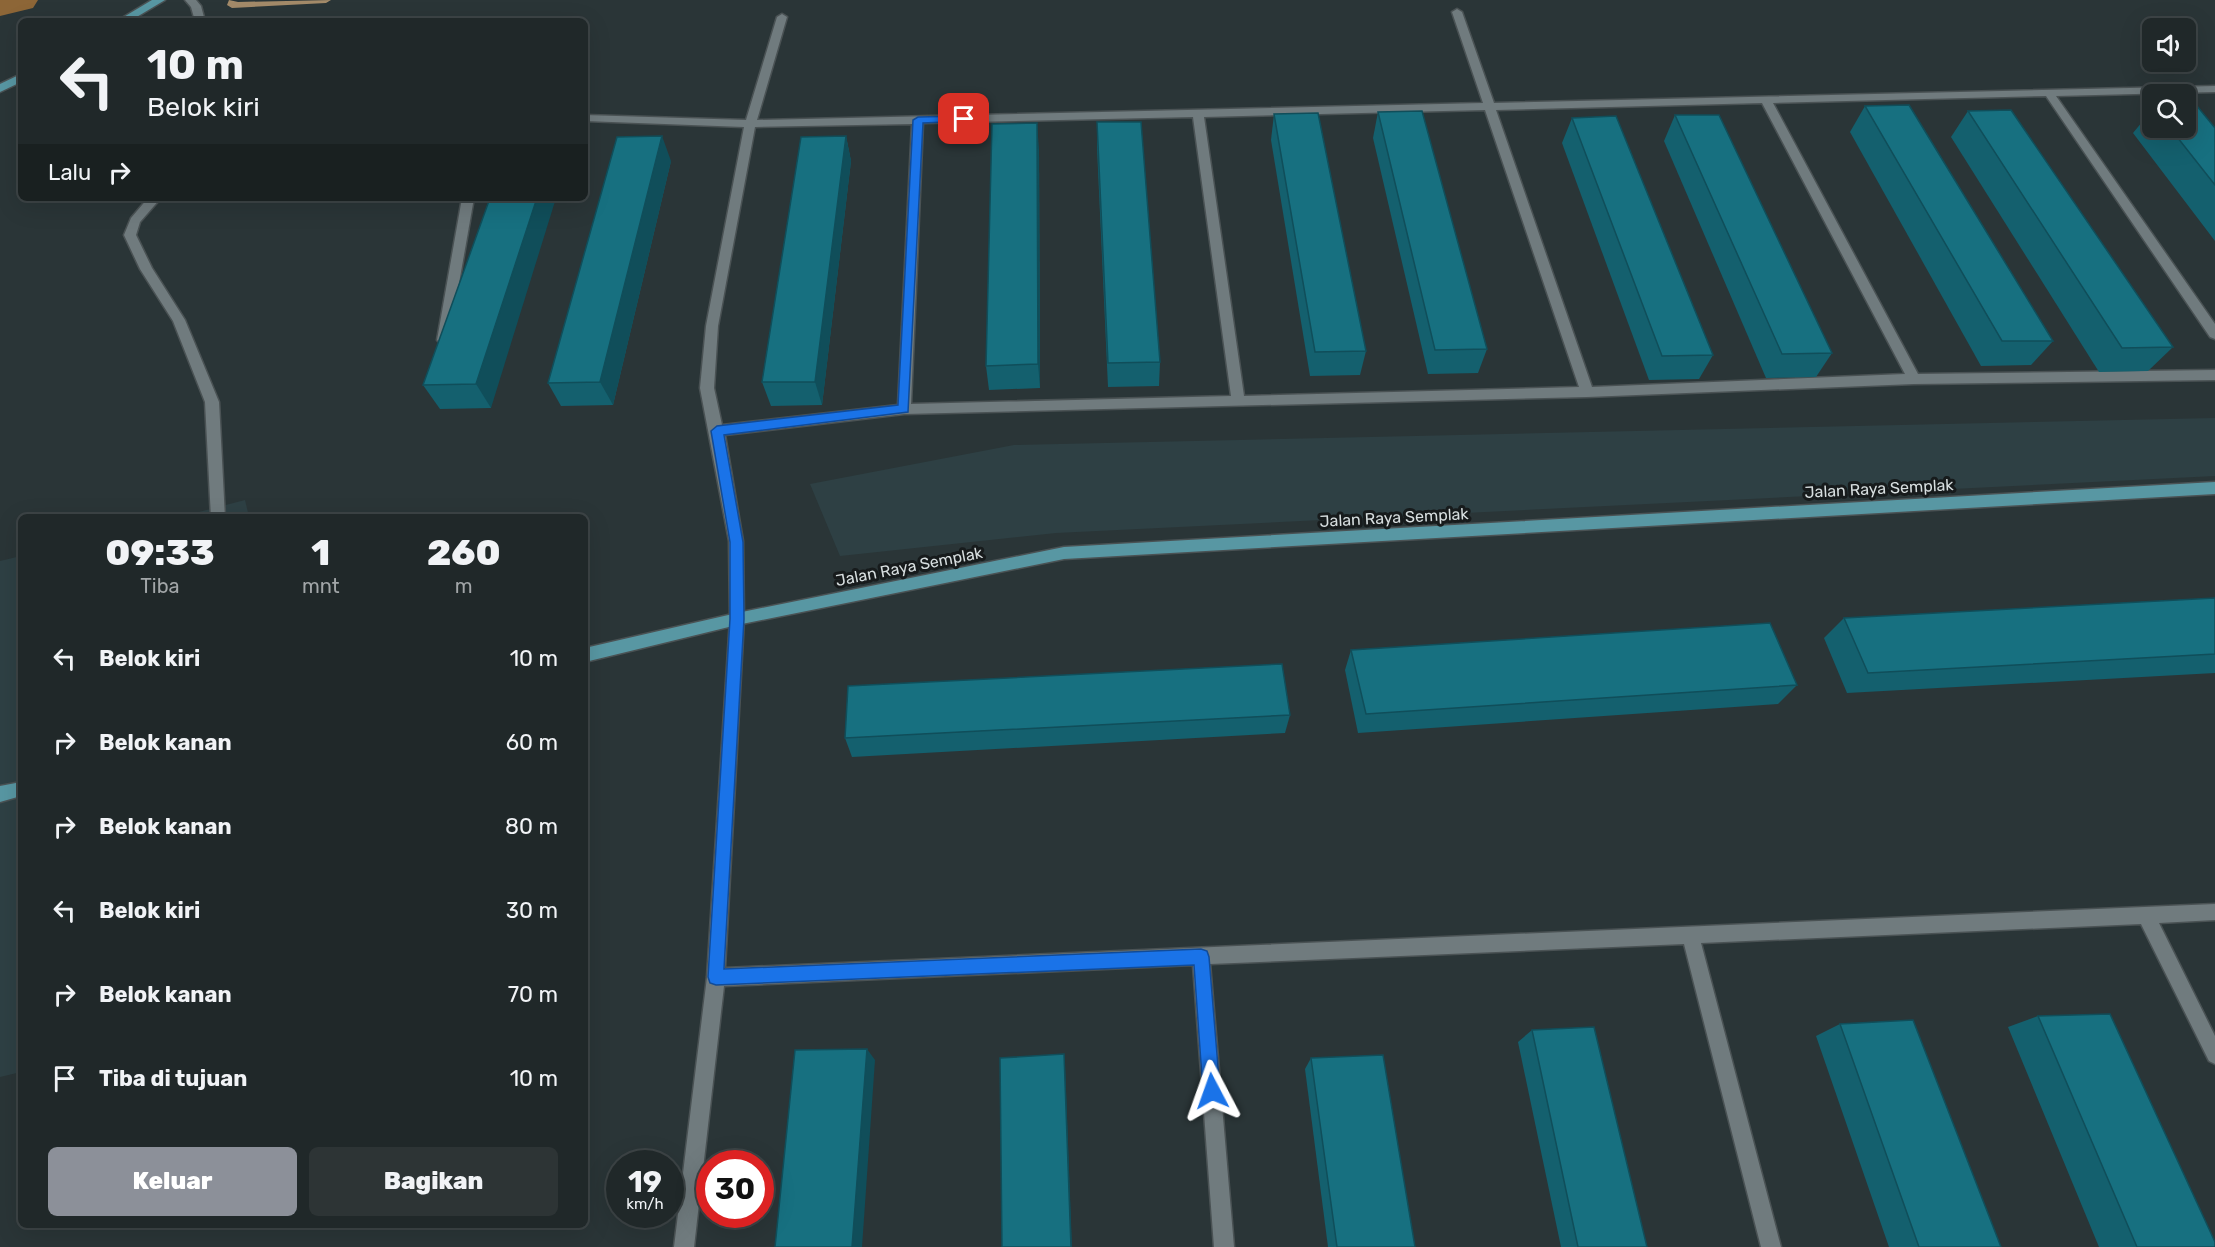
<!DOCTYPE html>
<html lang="id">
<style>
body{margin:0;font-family:Rubik,sans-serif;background:#2d3435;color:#f1f3f6;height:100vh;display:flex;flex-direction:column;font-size:22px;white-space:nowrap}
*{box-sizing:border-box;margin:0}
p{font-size:20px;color:#a2a6a8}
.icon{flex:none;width:33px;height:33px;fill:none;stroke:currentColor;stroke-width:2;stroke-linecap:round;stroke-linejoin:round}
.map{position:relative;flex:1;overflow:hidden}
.details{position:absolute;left:18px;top:514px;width:570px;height:714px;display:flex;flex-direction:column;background:#202829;border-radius:9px;box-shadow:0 6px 24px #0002,0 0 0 2px #3d4446}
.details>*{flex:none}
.banner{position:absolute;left:18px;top:18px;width:570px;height:183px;border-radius:9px;box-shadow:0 6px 24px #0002,0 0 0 2px #3d4446;background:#202829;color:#f1f3f6;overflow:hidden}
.tools{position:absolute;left:2142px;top:18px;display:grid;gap:12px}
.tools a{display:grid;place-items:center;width:54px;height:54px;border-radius:9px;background:#202829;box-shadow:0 6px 24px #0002,0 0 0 2px #3d4446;font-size:30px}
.speed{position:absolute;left:606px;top:1150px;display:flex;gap:12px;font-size:30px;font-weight:700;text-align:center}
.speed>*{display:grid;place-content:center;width:78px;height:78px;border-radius:50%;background:#202829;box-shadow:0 6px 24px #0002,0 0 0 2px #3d4446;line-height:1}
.speed small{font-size:15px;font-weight:400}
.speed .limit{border:9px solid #d22;background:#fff;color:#111}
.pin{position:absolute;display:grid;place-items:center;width:51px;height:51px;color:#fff;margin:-26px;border-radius:12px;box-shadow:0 3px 9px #0006}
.me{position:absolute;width:66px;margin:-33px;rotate:356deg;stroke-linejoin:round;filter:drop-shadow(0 0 4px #0008)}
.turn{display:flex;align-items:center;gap:21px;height:126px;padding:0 30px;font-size:27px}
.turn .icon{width:78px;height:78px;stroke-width:2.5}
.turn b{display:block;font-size:42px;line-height:51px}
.then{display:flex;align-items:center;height:57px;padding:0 30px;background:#0003;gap:12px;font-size:22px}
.eta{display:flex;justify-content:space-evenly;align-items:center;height:102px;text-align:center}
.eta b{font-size:36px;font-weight:800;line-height:42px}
.primary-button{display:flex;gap:12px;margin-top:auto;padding:12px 30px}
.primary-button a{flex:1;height:69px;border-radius:9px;background:#8c9099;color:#fff;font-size:24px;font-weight:800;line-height:69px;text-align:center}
.primary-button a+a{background:#2d3435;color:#f1f3f6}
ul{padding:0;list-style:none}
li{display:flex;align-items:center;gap:18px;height:84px;padding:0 30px}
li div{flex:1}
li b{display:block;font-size:22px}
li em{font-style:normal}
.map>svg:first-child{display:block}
.built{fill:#2e4044}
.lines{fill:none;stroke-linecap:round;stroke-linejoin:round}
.stream{fill:#a38a69;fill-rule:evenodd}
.canal{fill:#8d6637;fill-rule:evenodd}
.minor-casing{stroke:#4a5254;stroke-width:3}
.major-casing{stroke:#4a5254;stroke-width:3}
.minor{fill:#707b7e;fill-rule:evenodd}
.major{fill:#5897a3;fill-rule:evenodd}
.wall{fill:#14606e}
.shaded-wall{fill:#104e5a}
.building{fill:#177080;stroke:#104e5a;stroke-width:1.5}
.route{fill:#1a73e8;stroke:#114b97;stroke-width:1.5}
.labels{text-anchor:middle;stroke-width:6;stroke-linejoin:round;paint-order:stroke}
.street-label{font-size:16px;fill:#d7dedf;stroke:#171b1c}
</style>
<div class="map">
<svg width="2215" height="1247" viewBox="0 0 2215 1247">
<rect width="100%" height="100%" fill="#2a3537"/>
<!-- built -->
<g class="built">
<polygon points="2215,418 2215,476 1056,533 840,556 810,484 1014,445"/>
<polygon points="245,500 249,517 176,518"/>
<polygon points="21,556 21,1072 0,1077 0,561"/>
</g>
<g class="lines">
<!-- stream -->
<polygon class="stream" points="229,0 238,2 331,0 326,3 232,8 227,5"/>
<!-- canal -->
<polygon class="canal" points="0,0 38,0 33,8 0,16"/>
<defs>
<g id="minor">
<polygon points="185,0 196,0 201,6 205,21 195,21 191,7"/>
<path d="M1457 9 1462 12 1494 103 2215 86V92L2056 96 2215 324V339L2210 337 2046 96 1773 103 1918 374 2215 370V380L1914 384 1587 397 904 414 725 435 743 541 744 619 725 968 2215 904V920L2159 923 2215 1036V1064L2209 1061 2141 924 1701 943 1781 1247H1761L1684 944 1210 964 1234 1247H1214L1193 965 724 986 694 1247H674L707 977 730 619 729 541 700 388 706 326 744 127 585 121V115L746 120 777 17 782 14 787 17 757 120 1483 103 1452 12ZM1762 103 1905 374 1592 387 1496 110ZM1485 110 1579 387 1244 396 1204 117ZM1193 117 1231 396 911 404 923 123ZM912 124 898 405 722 425 714 388 718 326 755 127Z"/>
<polygon points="148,198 161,198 140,222 136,235 152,268 185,320 219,402 225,518 211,518 205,402 173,321 140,269 124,235 131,218"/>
<polygon points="462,198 474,198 449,340 443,345 437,340"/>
</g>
<g id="major">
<polygon points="152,0 165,0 130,21 117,21"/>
<polygon points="21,74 21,82 0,92 0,84"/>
<polygon points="2215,482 2215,494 1064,559 737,625 585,662 585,648 737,613 1064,547"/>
<polygon points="21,782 21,796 0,802 0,786"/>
</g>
</defs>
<!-- minor casing -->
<use href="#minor" class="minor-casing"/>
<!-- major casing -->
<use href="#major" class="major-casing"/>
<!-- minor -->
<use href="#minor" class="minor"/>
<!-- major -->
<use href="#major" class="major"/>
</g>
<!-- wall -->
<g class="wall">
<polygon points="1865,106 2053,341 2031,365 1981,366 1850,132"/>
<polygon points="2152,110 2152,128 2215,128 2215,241 2133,133"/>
<polygon points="1968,111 2173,347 2148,371 2099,372 1951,137"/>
<polygon points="1378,112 1487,349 1478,373 1428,374 1373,138"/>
<polygon points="1274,114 1366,351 1360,375 1310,376 1271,140"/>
<polygon points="1675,115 1832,353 1816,377 1766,378 1664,141"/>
<polygon points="1572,118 1713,355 1699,379 1649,380 1562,143"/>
<polygon points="1097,122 1160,362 1159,386 1108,387 1097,148"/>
<polygon points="846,136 851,161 822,405 771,406 762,382"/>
<polygon points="1039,149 1040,388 989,390 986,366"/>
<polygon points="671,161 613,405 561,406 548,383"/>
<polygon points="490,198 491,408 440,409 423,385"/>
<polygon points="2215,598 2215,673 1847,693 1824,638 1844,618"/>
<polygon points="1351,650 1797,685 1778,704 1358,733 1345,670"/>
<polygon points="1290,715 1285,733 852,757 845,738"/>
<polygon points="2038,1016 2215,1247 2099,1247 2008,1027"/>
<polygon points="1840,1024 2001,1247 1889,1247 1816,1036"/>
<polygon points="1532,1030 1647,1247 1561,1247 1518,1042"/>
<polygon points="1311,1058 1415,1247 1328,1247 1305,1069"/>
</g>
<!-- shaded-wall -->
<g class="shaded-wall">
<polygon points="1037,123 1039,149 1040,388 1038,364"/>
<polygon points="662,136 671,161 613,405 600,382"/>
<polygon points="846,136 851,161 822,405 815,382"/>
<polygon points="537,198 556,198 491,408 476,384"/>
<polygon points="867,1049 875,1060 862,1247 852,1247"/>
<polygon points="1064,1054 1065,1065 1072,1247 1071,1247"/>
</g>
<!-- building -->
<g class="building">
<polygon points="1909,105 2053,341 2002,341 1865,106"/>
<polygon points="2197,106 2215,128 2215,185 2170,128 2186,128 2186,107"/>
<polygon points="2011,110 2173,347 2122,348 1968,111"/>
<polygon points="1422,111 1487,349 1435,350 1378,112"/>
<polygon points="1318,113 1366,351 1315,352 1274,114"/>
<polygon points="1675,115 1719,115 1832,353 1782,354"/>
<polygon points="1616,116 1713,355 1662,356 1572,118"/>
<polygon points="1097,122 1141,122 1160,362 1108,363"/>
<polygon points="1037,123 1038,364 986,366 992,124"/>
<polygon points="662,136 600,382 548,383 617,137"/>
<polygon points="846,136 815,382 762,382 801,137"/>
<polygon points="490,198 537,198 476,384 423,385"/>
<polygon points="2215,598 2215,654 1868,673 1844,618"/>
<polygon points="1770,623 1797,685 1366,714 1351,650"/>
<polygon points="1282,664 1290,715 845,738 848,686"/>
<polygon points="2110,1014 2215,1242 2215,1247 2137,1247 2038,1016"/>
<polygon points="1913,1020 2001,1247 1919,1247 1840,1024"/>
<polygon points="1594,1027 1647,1247 1578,1247 1532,1030"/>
<polygon points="867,1049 852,1247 775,1247 795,1050"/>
<polygon points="1064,1054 1071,1247 1002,1247 1000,1058"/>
<polygon points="1383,1055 1415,1247 1337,1247 1311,1058"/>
</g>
<!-- route -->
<polygon class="route" points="964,116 968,117 968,121 923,123 908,412 724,435 743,542 744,619 724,969 1201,949 1207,951 1209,957 1220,1091 1218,1097 1212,1099 1206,1097 1203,1091 1194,965 716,985 710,983 708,977 730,619 730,542 711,431 717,426 898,405 913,120 918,117"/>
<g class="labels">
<!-- street labels -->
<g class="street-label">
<text transform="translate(1879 488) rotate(-3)" y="6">Jalan Raya Semplak</text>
<text transform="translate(1394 517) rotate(-3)" y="6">Jalan Raya Semplak</text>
<text transform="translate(909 566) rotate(-11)" y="6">Jalan Raya Semplak</text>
</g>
</g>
</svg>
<div class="tools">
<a><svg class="icon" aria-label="sound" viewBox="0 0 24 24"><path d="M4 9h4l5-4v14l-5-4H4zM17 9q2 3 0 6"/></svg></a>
<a><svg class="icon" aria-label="search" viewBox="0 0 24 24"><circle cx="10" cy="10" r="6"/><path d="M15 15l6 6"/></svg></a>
</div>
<div class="speed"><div>19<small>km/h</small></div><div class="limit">30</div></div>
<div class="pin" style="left:964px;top:119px;background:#d93025"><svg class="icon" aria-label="arrive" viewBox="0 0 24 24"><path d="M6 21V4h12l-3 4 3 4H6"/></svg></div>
<svg class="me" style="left:1212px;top:1091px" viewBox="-20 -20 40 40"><path d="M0-17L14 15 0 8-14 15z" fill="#1a73e8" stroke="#fff" stroke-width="4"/></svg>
<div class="banner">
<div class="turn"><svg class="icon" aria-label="left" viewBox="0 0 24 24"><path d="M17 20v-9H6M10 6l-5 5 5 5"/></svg><div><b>10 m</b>Belok kiri</div></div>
<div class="then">Lalu<svg class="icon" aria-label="right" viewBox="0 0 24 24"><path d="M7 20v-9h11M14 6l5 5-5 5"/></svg></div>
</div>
<section class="details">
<div class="eta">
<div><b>09:33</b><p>Tiba</p></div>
<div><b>1</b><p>mnt</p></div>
<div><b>260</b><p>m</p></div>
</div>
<ul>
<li><svg class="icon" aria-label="left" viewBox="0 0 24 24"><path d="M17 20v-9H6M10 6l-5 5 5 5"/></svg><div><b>Belok kiri</b></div><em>10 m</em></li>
<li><svg class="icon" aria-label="right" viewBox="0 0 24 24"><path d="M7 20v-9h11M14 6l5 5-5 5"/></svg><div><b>Belok kanan</b></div><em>60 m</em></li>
<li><svg class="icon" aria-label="right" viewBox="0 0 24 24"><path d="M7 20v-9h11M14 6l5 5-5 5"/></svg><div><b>Belok kanan</b></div><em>80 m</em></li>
<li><svg class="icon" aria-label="left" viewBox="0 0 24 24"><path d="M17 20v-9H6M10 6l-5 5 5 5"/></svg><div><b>Belok kiri</b></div><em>30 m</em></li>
<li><svg class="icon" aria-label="right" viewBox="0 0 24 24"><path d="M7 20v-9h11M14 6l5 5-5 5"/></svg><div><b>Belok kanan</b></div><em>70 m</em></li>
<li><svg class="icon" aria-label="arrive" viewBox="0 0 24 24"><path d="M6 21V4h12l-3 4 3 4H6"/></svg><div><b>Tiba di tujuan</b></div><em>10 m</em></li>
</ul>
<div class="primary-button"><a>Keluar</a><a>Bagikan</a></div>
</section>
</div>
